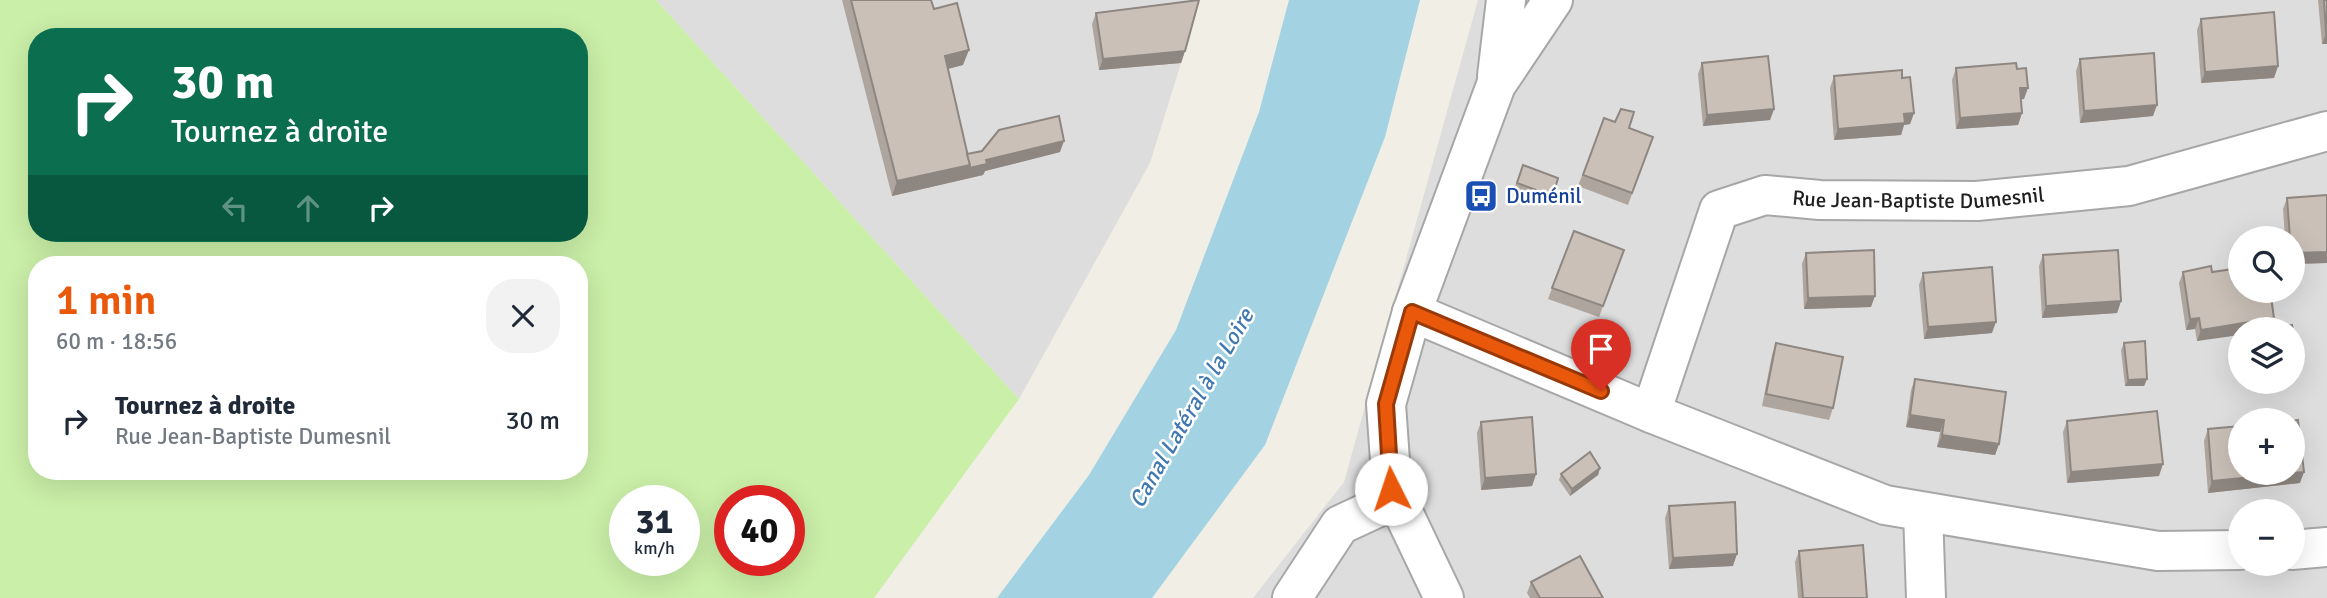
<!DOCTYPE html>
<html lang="fr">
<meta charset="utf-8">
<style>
body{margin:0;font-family:Signika,sans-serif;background:#f2f2f3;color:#1f2937;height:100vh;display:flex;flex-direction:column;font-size:26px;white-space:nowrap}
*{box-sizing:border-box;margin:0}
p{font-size:23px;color:#747a83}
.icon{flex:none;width:38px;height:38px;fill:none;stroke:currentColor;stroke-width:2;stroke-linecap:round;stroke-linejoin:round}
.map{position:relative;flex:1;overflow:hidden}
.side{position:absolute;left:28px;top:256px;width:560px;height:224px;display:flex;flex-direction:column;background:#fff;border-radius:28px;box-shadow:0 7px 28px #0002}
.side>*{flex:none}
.top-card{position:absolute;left:28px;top:28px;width:560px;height:214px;border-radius:28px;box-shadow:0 7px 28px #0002;background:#0b6e4f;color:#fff;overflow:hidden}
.fabs{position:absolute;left:2228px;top:226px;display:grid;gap:14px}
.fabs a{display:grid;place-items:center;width:77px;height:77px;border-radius:50%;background:#fff;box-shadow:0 7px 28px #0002;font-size:35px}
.speed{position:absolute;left:609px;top:485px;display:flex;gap:14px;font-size:35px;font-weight:700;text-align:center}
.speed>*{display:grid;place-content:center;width:91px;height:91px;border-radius:50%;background:#fff;box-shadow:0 7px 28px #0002;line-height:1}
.speed small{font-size:18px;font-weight:400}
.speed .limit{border:10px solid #d22;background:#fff;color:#111}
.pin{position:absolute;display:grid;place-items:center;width:60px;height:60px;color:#fff;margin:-72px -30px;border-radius:50% 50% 50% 0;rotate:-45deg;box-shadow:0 0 7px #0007}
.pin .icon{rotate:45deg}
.me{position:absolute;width:77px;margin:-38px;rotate:356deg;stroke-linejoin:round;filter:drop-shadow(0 0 5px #0008)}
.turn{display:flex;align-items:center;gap:24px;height:147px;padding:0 28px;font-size:32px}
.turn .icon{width:91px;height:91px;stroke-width:2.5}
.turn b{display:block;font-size:49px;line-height:60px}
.lanes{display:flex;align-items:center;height:66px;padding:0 28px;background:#0003;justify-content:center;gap:35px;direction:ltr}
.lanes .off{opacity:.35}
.round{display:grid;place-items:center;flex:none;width:74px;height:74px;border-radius:28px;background:#f2f2f3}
.summary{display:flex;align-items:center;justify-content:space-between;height:119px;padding:0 28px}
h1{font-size:42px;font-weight:600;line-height:52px;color:#ea580c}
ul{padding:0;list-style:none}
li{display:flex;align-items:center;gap:21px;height:91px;padding:0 28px}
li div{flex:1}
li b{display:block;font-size:26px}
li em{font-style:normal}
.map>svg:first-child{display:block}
.residential{fill:#dedddd;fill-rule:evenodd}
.grass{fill:#caefa8;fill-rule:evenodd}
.water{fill:#a3d3e2}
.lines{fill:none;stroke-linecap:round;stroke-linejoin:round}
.minor-casing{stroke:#a7a7a7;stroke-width:42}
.minor{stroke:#fff;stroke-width:38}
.wall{fill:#aea59e}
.shaded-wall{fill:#8d8681}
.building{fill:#cac0b8;stroke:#8d8681;stroke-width:2}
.route-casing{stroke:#983908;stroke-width:18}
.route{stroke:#ea580c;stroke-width:12}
.labels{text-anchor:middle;stroke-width:5;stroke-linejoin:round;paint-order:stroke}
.street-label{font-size:21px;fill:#202020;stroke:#fff}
.transit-label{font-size:21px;fill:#164399;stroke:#fff;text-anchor:start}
.water-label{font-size:23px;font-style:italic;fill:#4178b0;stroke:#fff}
</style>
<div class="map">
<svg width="2327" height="598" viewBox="0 0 2327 598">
<rect width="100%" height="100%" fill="#f1eee6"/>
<!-- residential -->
<g class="residential">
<polygon points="656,0 1196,0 1181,63 1150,163 1019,399"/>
<path d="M1478 0H2327V598H1253L1344 482ZM2240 238H2292V290H2240ZM2240 329H2292V382H2240ZM2240 420H2292V472H2240ZM2240 511H2292V564H2240Z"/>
</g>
<!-- grass -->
<path class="grass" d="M0 0H656L1019 399 874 598H0ZM37 37H579V233H37ZM37 264H579V471H37ZM625 500H684V560H625ZM789 500V560H730V500Z"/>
<!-- water -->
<polygon class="water" points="1289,0 1420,0 1385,137 1265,445 1152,598 997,598 1089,475 1176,330 1259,112"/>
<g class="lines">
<defs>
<g id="minor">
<polyline points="1497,76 1506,0"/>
<polyline points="1412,312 1651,413 1885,505 2158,551 2240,550"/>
<path id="s1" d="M1651 413 1719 210 1765 195 1820 200 1977 201 2129 186 2327 131"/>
<polyline points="1923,512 1926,598"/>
<polyline points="2292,550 2327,547"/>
<polyline points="1292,598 1340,525 1396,499"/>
<polyline points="1444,598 1392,489 1386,404 1412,312 1496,85 1553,0"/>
</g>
</defs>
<!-- minor casing -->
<use href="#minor" class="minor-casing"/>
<!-- minor -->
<use href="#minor" class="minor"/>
</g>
<!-- wall -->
<g class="wall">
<polygon points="842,0 931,0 934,9 963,65 948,69 967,154 1060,152 985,171 983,175 892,196"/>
<polygon points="2318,0 2327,0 2327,44 2322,44"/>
<polygon points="1096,13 1185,51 1181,63 1099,70 1092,24"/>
<polygon points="2201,19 2278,66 2274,78 2201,83 2197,30"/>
<polygon points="2080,59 2153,116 2080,123 2076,71"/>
<polygon points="1702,63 1774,109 1770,120 1703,126 1698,74"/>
<polygon points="1956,68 2017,69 2024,99 2021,99 2022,113 2018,125 1956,129 1952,80"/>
<polygon points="1834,76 1902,78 1914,113 1910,124 1904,125 1901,135 1834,140 1830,88"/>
<polygon points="1604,118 1653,137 1628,205 1578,186"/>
<polygon points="1523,165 1558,178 1550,202 1514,189"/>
<polygon points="2287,198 2327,263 2292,264 2292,238 2285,238 2283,209"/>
<polygon points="1574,231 1624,250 1599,317 1548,299"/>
<polygon points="1806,253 1871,307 1804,309 1802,264"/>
<polygon points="2043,255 2121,301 2117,313 2042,318 2039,266"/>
<polygon points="2183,272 2212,272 2274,318 2270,329 2240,329 2197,341 2195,329 2186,330 2179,283"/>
<polygon points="1923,273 1992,333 1924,339 1919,285"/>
<polygon points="1776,343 1833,408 1829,420 1762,406 1772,355"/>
<polygon points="2124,343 2147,379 2144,386 2125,386 2121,350"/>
<polygon points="1915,379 1999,444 1995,455 1937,447 1940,432 1906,427 1911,390"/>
<polygon points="2067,421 2159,476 2067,483 2063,432"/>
<polygon points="1481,422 1536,474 1532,486 1481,490 1477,433"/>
<polygon points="2208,429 2300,483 2208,493 2204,441"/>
<polygon points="1600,468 1598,475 1570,496 1559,480 1561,474"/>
<polygon points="1669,506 1733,566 1669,569 1665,518"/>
<polygon points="1799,551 1867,598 1798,598 1795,562"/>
<polygon points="1531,582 1603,598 1530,598 1527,593"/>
</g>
<!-- shaded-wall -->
<g class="shaded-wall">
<polygon points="2326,33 2327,33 2327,44 2322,44"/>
<polygon points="969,50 963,65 939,71 945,56"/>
<polygon points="1185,51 1181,63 1099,70 1103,59"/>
<polygon points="2278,66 2274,78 2201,83 2205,72"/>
<polygon points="2020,88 2028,88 2024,99 2016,100"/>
<polygon points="2157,105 2153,116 2080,123 2084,111"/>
<polygon points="1774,109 1770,120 1703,126 1707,115"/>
<polygon points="1914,113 1910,124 1904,125 1901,135 1834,140 1838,129"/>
<polygon points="2022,113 2018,125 1956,129 1960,118"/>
<polygon points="1064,141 1060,152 985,171 983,175 892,196 897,181"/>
<polygon points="2327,252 2327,263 2292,264 2292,253"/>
<polygon points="1875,296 1871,307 1804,309 1808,298"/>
<polygon points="2121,301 2117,313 2042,318 2046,306"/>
<polygon points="2199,318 2195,329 2186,330 2190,319"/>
<polygon points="2274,318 2270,329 2240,329 2240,335 2197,341 2201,330"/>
<polygon points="1996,322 1992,333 1924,339 1928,327"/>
<polygon points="2300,366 2298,372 2292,374 2292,368"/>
<polygon points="2147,379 2144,386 2125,386 2128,380"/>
<polygon points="1910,415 1944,420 1940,432 1906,427"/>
<polygon points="1942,435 1999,444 1995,455 1937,447"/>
<polygon points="2163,464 2159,476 2067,483 2071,472"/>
<polygon points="1600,468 1598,475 1570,496 1572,489"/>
<polygon points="2304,472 2300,483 2208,493 2212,481"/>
<polygon points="1536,474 1532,486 1481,490 1485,478"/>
<polygon points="1737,554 1733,566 1669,569 1673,558"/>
</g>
<!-- building -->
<g class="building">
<polygon points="851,0 931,0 934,9 957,3 969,50 945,56 970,165 897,181"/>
<polygon points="1199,0 1185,51 1103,59 1096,13"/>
<polygon points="2324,0 2327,0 2327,33 2326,33"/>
<polygon points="2274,12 2278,66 2205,72 2201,19"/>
<polygon points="2154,53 2157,105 2084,111 2080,59"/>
<polygon points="1768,56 1774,109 1707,115 1702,63"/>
<polygon points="2016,63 2017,69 2026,68 2028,88 2020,88 2022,113 1960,118 1956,68"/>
<polygon points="1902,70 1902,78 1910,77 1914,113 1904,114 1905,123 1838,129 1834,76"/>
<polygon points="1621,109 1634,112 1629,128 1653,137 1632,193 1583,175 1604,118 1615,122"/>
<polygon points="1059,116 1064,141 986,160 987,164 969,168 970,165 967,154 982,151 999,130"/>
<polygon points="1523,165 1558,178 1553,196 1517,183"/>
<polygon points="2327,195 2327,252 2292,253 2292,238 2290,238 2287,198"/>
<polygon points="1574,231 1624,250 1603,306 1552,288"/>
<polygon points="1874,250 1875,296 1808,298 1806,253"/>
<polygon points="2118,250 2121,301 2046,306 2043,255"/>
<polygon points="2211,266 2212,272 2240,268 2240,290 2270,290 2274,318 2201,330 2199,318 2190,319 2183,272"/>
<polygon points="1992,267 1996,322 1928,327 1923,273"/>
<polygon points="2292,325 2300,366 2292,368 2292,329 2274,328"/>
<polygon points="2145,341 2147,379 2128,380 2124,343"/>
<polygon points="1776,343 1843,357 1833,408 1766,394"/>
<polygon points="1915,379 2006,392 1999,444 1942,435 1944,420 1910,415"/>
<polygon points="2157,411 2163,464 2071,472 2067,421"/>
<polygon points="1532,417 1536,474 1485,478 1481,422"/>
<polygon points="2298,420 2304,472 2212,481 2208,429 2240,426 2240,472 2292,472 2292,421"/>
<polygon points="1590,452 1600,468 1572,489 1561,474"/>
<polygon points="1735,502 1737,554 1673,558 1669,506"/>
<polygon points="1863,545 1867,598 1803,598 1799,551"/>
<polygon points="1580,556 1603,598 1540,598 1531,582"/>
</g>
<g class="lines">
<defs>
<polyline id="route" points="1391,489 1386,404 1412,312 1601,391"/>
</defs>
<!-- route casing -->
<use href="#route" class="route-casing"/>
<!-- route -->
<use href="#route" class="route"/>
</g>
<!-- icons -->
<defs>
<symbol id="bus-square" viewBox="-11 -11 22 22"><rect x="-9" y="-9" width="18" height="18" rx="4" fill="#1a4fb4" stroke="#fff"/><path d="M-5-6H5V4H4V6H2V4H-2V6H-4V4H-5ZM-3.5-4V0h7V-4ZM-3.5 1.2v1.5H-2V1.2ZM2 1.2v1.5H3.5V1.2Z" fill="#fff"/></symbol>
</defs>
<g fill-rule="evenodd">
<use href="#bus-square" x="1462" y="177" width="38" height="38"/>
</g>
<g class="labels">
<!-- street labels -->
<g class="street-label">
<text dy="7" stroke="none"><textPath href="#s1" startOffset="416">Rue Jean-Baptiste Dumesnil</textPath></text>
</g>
<!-- transit labels -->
<g class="transit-label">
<text x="1506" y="203">Duménil</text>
</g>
<!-- water labels -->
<g class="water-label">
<text transform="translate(1191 408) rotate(-60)" y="8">Canal Latéral à la Loire</text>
</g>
</g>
</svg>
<div class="fabs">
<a><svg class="icon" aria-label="search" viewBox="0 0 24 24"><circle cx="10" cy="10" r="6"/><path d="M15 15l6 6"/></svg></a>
<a><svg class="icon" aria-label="layers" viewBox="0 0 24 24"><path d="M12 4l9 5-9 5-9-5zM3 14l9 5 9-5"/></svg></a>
<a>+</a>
<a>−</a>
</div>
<div class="speed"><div>31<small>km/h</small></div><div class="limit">40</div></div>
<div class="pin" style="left:1601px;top:391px;background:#d93025"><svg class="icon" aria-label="arrive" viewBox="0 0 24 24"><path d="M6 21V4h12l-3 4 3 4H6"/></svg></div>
<svg class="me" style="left:1391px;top:489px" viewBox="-20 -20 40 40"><circle r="19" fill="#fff"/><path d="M0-13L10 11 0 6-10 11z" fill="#ea580c"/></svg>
<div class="top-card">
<div class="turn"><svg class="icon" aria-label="right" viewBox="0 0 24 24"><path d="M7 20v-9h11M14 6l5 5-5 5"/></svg><div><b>30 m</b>Tournez à droite</div></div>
<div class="lanes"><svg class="icon off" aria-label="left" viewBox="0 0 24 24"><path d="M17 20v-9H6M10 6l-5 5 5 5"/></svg><svg class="icon off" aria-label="ahead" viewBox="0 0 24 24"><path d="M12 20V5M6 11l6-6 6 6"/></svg><svg class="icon" aria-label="right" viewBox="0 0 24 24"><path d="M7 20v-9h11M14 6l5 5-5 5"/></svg></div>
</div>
<section class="side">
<div class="summary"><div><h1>1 min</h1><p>60 m · 18:56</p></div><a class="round"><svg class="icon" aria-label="close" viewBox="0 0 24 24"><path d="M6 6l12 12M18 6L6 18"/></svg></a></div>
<ul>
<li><svg class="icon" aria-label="right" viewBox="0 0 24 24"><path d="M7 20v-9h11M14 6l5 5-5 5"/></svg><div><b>Tournez à droite</b><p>Rue Jean-Baptiste Dumesnil</p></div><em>30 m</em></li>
</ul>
</section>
</div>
